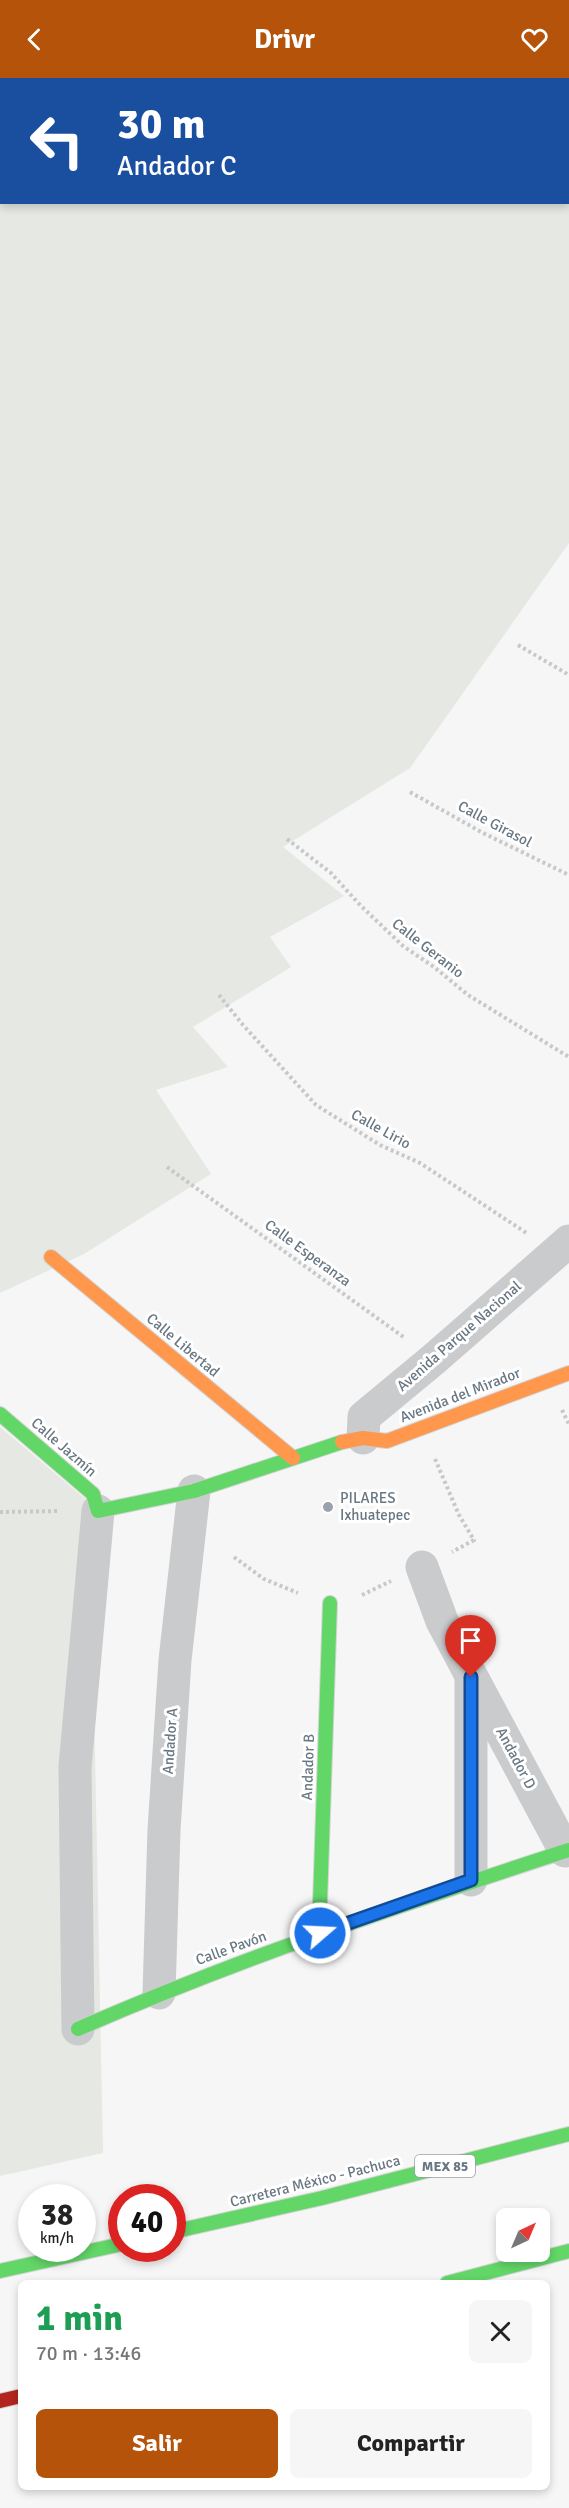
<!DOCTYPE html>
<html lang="es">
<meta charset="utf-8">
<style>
body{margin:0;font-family:Signika,sans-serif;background:#f6f6f6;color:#222;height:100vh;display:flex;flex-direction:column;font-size:22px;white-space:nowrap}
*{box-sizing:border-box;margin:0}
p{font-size:20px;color:#767676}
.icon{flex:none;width:33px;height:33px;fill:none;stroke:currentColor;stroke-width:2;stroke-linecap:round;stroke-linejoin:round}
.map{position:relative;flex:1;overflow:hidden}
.details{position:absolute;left:18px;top:2202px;width:532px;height:210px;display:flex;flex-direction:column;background:#fff;border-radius:9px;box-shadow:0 3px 9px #0003}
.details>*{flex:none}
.hud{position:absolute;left:0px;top:0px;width:570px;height:126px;box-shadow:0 3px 9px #0003;background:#1a4fa0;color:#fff;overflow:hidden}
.needle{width:39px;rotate:44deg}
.controls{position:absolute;left:496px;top:2130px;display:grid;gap:12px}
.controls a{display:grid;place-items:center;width:54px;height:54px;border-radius:9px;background:#fff;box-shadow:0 3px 9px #0003;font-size:30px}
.speed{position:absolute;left:18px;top:2106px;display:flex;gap:12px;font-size:30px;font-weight:700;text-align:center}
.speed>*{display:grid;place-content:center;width:78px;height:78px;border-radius:50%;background:#fff;box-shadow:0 3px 9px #0003;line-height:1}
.speed small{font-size:15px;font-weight:400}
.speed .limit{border:9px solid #d22;background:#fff;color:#111}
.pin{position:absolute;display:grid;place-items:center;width:51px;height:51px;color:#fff;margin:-62px -26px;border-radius:50% 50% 50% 0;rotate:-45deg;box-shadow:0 0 6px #0007}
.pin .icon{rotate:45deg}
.me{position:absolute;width:66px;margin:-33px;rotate:71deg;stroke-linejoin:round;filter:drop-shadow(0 0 4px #0008)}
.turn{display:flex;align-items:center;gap:21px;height:126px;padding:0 18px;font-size:27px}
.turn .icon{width:78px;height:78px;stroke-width:2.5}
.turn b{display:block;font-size:42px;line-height:51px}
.round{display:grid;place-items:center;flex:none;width:63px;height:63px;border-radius:9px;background:#f6f6f6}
.summary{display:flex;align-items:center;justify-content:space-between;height:102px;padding:0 18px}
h1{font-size:36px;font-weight:800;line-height:45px;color:#1e9e55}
.action{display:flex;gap:12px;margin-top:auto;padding:12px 18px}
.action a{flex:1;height:69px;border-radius:9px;background:#b45309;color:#fff;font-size:24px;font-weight:800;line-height:69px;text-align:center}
.action a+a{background:#f6f6f6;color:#222}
header{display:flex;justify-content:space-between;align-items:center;height:78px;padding:0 18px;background:#b45309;color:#fff;font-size:27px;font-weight:800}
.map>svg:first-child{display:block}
.green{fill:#e5e8e3;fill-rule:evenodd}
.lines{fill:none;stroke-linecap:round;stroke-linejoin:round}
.fast-casing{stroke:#d3d4d4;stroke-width:16}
.slow-casing{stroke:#d3d4d4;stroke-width:16}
.jam-casing{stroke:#d3d4d4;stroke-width:16}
.path{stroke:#c7c8c9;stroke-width:4;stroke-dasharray:3 3;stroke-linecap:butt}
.street{stroke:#c9cbcc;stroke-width:33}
.fast{stroke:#63d668;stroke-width:14}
.slow{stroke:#ff974d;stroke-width:14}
.jam{stroke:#b3261e;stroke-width:14}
.route-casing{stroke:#114b97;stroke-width:15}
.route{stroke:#1a73e8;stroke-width:10}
.poi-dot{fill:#9aa3ab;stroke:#fff;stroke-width:2}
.labels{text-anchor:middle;stroke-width:6;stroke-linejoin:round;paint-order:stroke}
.shield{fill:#fff;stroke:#96a0a8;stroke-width:1.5}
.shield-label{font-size:14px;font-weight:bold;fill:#697783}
.street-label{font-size:15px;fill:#697783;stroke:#fff}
.poi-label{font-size:15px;fill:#697783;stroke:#fff;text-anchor:start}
</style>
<header><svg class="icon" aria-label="back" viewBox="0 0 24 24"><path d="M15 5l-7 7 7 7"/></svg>Drivr<svg class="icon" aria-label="heart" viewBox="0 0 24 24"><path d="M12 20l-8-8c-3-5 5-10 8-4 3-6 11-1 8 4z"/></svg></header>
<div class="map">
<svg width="569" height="2430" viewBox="0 0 569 2430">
<rect width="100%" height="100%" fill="#f6f6f6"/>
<!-- green -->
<g class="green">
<path d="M0 0H569V465L410 690 283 769 344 818 270 859 291 889 193 949 228 989 156 1012 211 1096 84 1176 0 1215ZM2 2H568V124H2Z"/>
<polygon points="0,1349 90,1425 103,2075 0,2098"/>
</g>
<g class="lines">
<defs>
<g id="fast">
<polyline points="0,1336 93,1416 98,1433 194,1413 342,1364"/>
<polyline points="319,1855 330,1525"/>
<path d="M78 1951C238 1881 403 1826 569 1772"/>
<polyline points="172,2154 322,2120 569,2056"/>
<polyline points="0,2193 122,2166"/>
<polyline points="447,2205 569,2173"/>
</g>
<g id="slow">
<polyline points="51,1179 293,1380"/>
<polyline points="342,1364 363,1360 387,1363 569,1295"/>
</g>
<polyline id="jam" points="0,2323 21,2318"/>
</defs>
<!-- fast casing -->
<use href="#fast" class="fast-casing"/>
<!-- slow casing -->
<use href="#slow" class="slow-casing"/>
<!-- jam casing -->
<use href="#jam" class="jam-casing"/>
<!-- path -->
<g class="path">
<polyline points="518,567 569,597"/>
<polyline points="410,714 483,755 569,797"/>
<polyline points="287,761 331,795 360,827 403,868 434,889 468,917 569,979"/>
<polyline points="219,917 243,947 316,1027 380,1067 420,1085 528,1156"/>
<polyline points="167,1089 405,1260"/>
<polyline points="562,1332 569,1346"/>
<polyline points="435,1381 459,1437 474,1462 452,1474"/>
<polyline points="0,1434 59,1433"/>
<polyline points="234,1479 264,1501 298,1515"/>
<polyline points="362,1517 391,1503"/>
</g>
<!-- street -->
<g class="street">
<polyline points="363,1360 364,1339 434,1281 569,1163"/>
<polyline points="422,1489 442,1543 565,1773"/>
<polyline points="471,1802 471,1601"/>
<polyline points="159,1915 164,1752 175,1582 194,1413"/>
<polyline points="78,1951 75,1689 98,1433"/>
</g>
<!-- fast -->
<use href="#fast" class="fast"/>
<!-- slow -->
<use href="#slow" class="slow"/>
<!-- jam -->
<use href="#jam" class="jam"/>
</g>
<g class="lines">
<defs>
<polyline id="route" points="320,1855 471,1802 471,1599"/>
</defs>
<!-- route casing -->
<use href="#route" class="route-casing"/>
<!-- route -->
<use href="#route" class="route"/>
</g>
<!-- markers -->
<circle class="poi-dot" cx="328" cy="1429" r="6"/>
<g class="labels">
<!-- shield labels -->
<rect class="shield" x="415" y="2077" width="60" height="22" rx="4.5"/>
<g class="shield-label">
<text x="445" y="2093">MEX 85</text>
</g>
<!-- street labels -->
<g class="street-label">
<text transform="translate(495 746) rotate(28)" y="5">Calle Girasol</text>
<text transform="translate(428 870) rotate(38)" y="5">Calle Geranio</text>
<text transform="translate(381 1051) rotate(29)" y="5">Calle Lirio</text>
<text transform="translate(308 1175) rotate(36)" y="5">Calle Esperanza</text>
<text transform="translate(459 1258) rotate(-41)" y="5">Avenida Parque Nacional</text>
<text transform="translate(183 1267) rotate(40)" y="5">Calle Libertad</text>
<text transform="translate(460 1317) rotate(-21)" y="5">Avenida del Mirador</text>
<text transform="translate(64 1369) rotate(41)" y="5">Calle Jazmín</text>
<text transform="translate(170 1663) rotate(-86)" y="5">Andador A</text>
<text transform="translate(516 1680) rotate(62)" y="5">Andador D</text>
<text transform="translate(308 1689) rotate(-88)" y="5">Andador B</text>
<text transform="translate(231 1870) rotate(-20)" y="5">Calle Pavón</text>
<text transform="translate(315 2103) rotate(-14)" y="5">Carretera México - Pachuca</text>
</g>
<!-- poi labels -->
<g class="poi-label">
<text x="340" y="1425">PILARES<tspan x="340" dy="17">Ixhuatepec</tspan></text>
</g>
</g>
</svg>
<div class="controls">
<a><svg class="needle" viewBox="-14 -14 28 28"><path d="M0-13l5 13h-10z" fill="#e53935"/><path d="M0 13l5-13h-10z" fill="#767676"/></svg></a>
</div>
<div class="speed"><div>38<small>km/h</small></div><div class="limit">40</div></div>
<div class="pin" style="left:471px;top:1599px;background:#d93025"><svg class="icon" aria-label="arrive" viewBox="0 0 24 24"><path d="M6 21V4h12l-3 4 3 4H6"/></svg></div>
<svg class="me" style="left:320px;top:1855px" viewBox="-20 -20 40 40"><circle r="17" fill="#1a73e8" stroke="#fff" stroke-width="3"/><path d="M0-11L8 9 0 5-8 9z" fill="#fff"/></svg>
<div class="hud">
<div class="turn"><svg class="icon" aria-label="left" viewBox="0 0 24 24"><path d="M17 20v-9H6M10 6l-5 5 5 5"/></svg><div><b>30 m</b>Andador C</div></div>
</div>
<section class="details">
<div class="summary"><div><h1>1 min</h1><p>70 m · 13:46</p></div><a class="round"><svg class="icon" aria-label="close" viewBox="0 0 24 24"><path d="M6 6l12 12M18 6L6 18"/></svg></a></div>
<div class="action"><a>Salir</a><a>Compartir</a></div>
</section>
</div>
